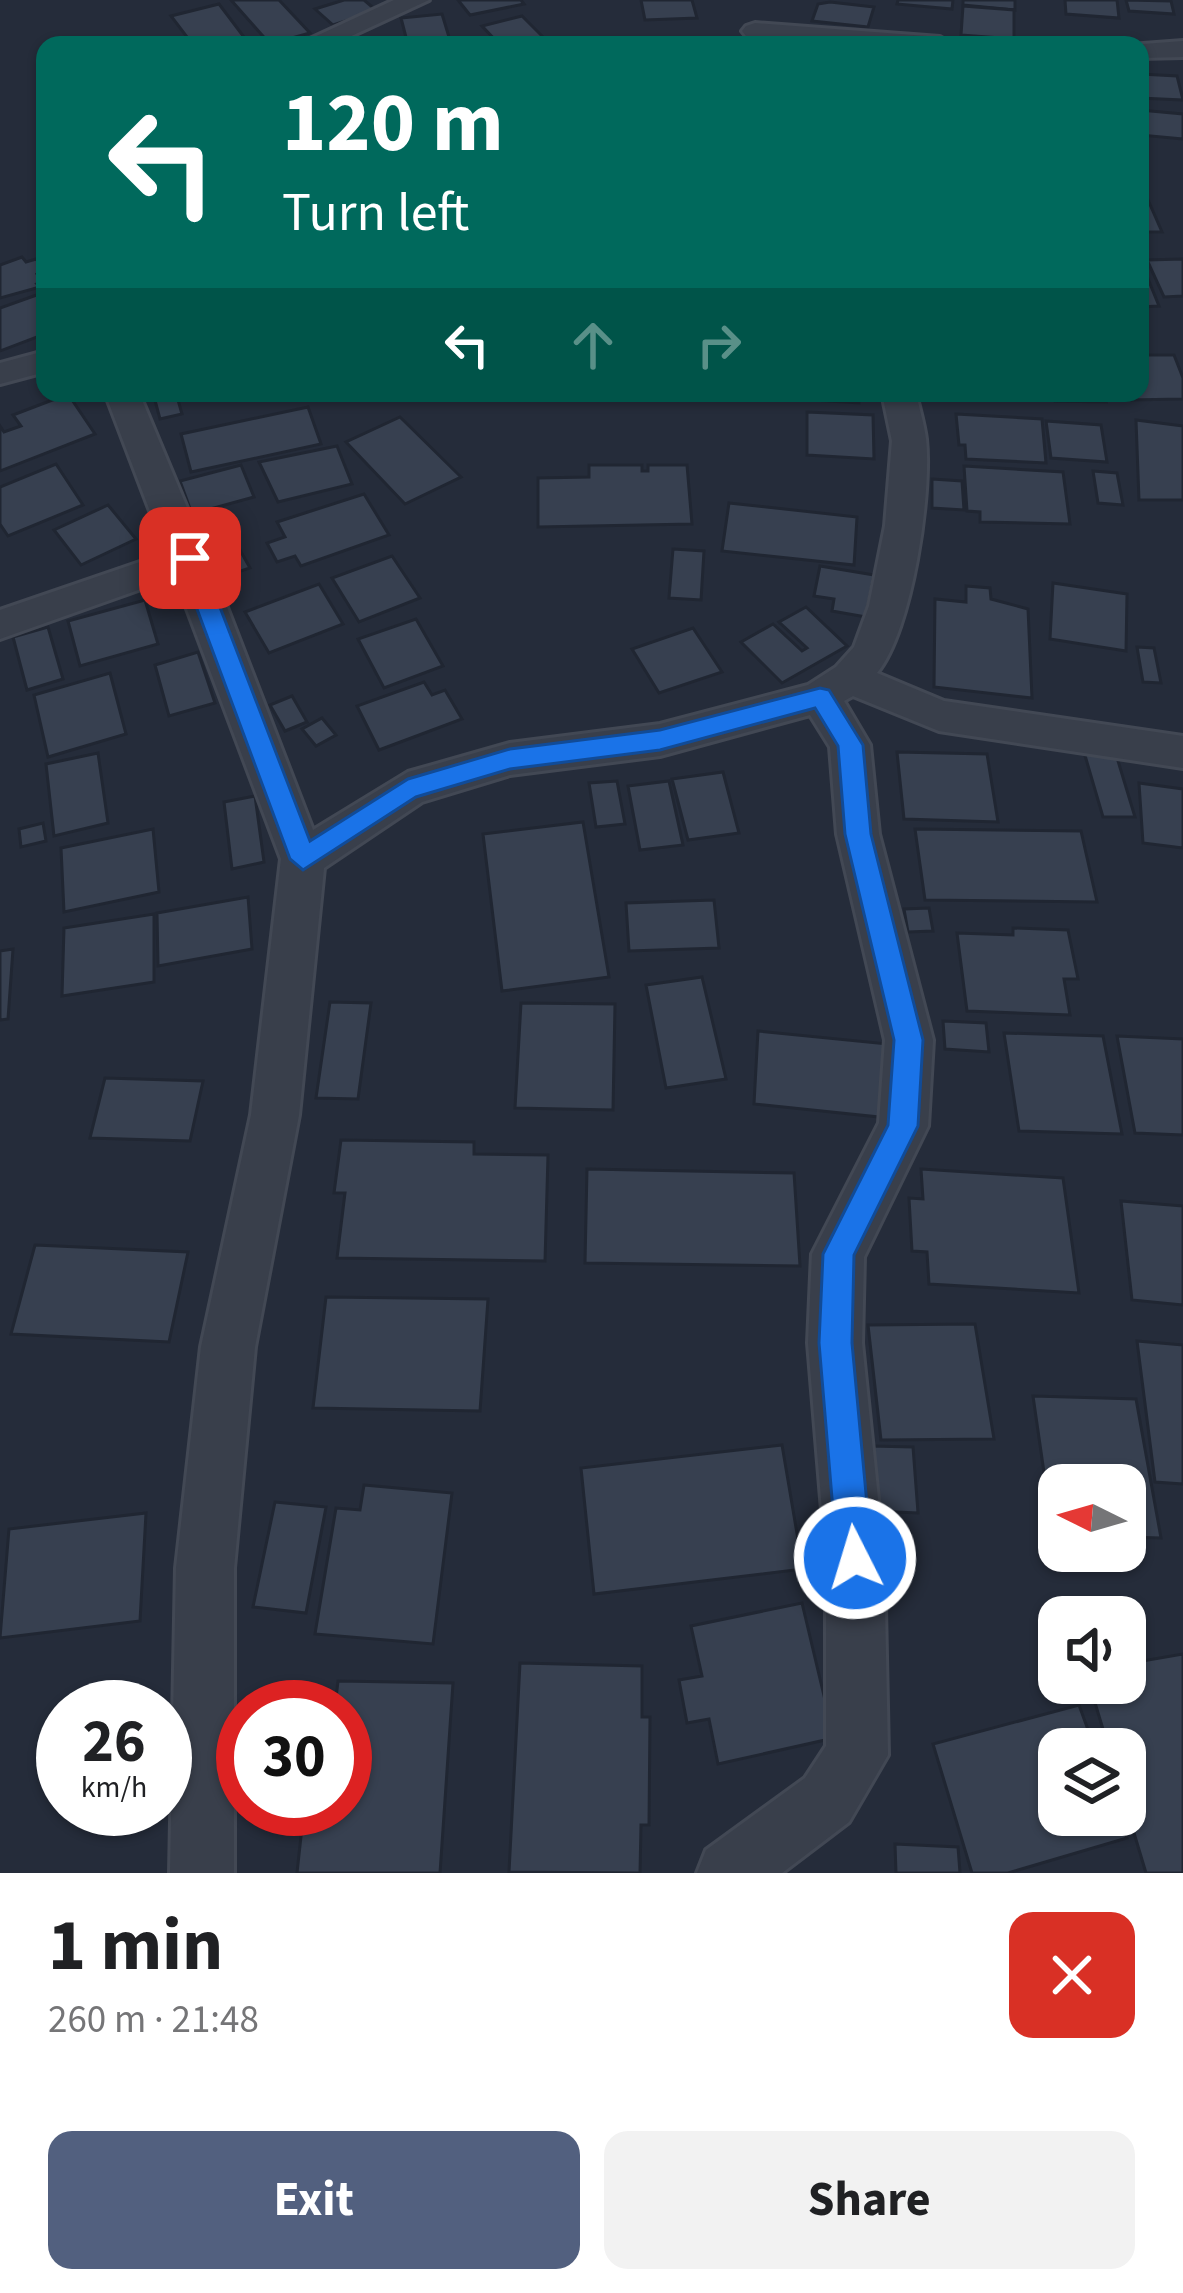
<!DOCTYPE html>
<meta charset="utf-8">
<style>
body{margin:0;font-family:"Source Sans 3",sans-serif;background:#f2f2f2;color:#202124;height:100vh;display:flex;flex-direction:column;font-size:45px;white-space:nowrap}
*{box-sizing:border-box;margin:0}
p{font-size:39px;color:#757577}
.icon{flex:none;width:66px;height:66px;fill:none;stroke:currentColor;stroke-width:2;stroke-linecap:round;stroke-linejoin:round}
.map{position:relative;height:1873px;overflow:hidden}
.sheet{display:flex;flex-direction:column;background:#fff;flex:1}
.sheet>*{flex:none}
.banner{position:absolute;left:36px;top:36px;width:1113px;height:366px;border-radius:24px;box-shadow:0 3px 9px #0004;background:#00695c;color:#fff;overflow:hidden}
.needle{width:78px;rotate:275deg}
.tools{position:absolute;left:1038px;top:1464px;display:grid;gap:24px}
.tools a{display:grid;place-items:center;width:108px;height:108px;border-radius:24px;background:#fff;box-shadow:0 3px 9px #0004;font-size:60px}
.speed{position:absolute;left:36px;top:1680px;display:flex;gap:24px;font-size:60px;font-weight:700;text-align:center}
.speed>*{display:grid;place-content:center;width:156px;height:156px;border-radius:50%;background:#fff;box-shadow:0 3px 9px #0004;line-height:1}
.speed small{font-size:30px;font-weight:400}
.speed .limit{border:18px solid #d22;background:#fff;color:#111}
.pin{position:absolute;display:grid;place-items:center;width:102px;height:102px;color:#fff;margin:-51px;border-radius:24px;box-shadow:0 6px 18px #0006}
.me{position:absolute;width:132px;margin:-66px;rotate:355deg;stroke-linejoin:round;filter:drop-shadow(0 0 9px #0008)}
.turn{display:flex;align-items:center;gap:42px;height:252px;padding:0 48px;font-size:54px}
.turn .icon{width:156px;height:156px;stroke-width:2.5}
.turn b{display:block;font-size:84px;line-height:102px}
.lanes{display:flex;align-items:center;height:114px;padding:0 48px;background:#0003;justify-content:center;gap:60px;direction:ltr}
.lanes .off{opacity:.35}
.round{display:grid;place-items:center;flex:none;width:126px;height:126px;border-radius:24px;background:#f2f2f2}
.headline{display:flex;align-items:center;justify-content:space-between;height:204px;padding:0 48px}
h1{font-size:72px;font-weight:700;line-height:90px}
.button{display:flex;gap:24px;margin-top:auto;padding:24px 48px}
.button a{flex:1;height:138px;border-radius:24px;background:#52607f;color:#fff;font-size:48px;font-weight:700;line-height:138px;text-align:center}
.button a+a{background:#f2f2f2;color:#202124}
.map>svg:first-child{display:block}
.building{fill:#374050;stroke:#202632;stroke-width:3}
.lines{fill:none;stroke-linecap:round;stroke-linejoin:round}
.minor-casing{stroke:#424854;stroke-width:6}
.minor{fill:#393f4b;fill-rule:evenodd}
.route{fill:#1a73e8;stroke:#114b97;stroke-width:3}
</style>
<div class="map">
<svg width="1183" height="1873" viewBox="0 0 1183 1873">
<rect width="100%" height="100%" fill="#252c3a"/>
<!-- building -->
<g class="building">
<polygon points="231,0 279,0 310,33 270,44"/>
<polygon points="344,0 364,0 377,11 333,25 315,9"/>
<polygon points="458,0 521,0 524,4 470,15"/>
<polygon points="641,0 692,0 697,18 645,20"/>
<polygon points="898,0 953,0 952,9 897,4"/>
<polygon points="963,0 1015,0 1015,10 963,5"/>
<polygon points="1065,0 1117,0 1119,18 1066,14"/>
<polygon points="1126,0 1171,1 1174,14 1129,11"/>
<polygon points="830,2 874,7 868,27 812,21 818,4"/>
<polygon points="219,4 250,45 193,45 171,16"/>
<polygon points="963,6 1014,10 1014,39 961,35"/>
<polygon points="442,14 449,37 408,45 401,18"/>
<polygon points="522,16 547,41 500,45 482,26"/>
<polygon points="1140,74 1177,76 1183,100 1140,98"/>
<polygon points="1140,110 1183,114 1183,139 1140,135"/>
<polygon points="1140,200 1148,200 1162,232 1140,232"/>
<polygon points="22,257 26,262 36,259 45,269 37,274 43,282 37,284 40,287 0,298 0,265"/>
<polygon points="1183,259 1183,296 1164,297 1147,260"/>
<polygon points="1140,269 1144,269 1159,306 1140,307"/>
<polygon points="45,292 45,334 0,351 0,308"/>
<polygon points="1140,355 1174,355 1183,378 1183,399 1127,400 1125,393 1140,393"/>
<polygon points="153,393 214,393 178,400 182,414 160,419"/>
<polygon points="859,393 859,403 718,394 718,393"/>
<polygon points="976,393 1041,393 1042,400 976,398"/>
<polygon points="1053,393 1103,393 1106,402 1055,401"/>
<polygon points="68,394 95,434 0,471 0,426 4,432 21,426 13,415"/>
<polygon points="308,407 321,444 191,472 181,434"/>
<polygon points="807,412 873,415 874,459 807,455"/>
<polygon points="956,414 1042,419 1046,463 966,459 965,445 959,445"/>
<polygon points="400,417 461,477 405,504 346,442"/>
<polygon points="1136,420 1183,426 1183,500 1139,500"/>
<polygon points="1046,421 1101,425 1107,462 1051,458"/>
<polygon points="337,446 352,484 278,502 259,462"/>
<polygon points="56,464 83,505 8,536 0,524 0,487"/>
<polygon points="241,465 254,497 192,514 180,481"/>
<polygon points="589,465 642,465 642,471 648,471 648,465 687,465 692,524 538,527 538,478 589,477"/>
<polygon points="964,466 1063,472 1070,524 980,522 980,512 967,511"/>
<polygon points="1093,471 1117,473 1123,505 1098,503"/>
<polygon points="932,479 962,481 964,510 932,508"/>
<polygon points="364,494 389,535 301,566 295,556 277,562 267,543 285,537 277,522"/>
<polygon points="729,503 857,517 854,565 722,551"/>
<polygon points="108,505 136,539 81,565 54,530"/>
<polygon points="230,532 250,568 220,578 201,542"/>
<polygon points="673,549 704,551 701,600 669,598"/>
<polygon points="392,556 420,598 359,622 332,578"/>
<polygon points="820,566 874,575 866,617 832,611 834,599 814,596"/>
<polygon points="1053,583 1127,594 1126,651 1050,639"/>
<polygon points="319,584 343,624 269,653 245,612"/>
<polygon points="966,586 990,588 991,599 1028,609 1032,698 934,687 935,599 966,602"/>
<polygon points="145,600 158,644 80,666 68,621"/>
<polygon points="806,607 847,646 782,683 741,642 773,624 802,651 807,648 779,622"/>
<polygon points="416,619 443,666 384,688 358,639"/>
<polygon points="48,627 63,679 27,690 13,637"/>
<polygon points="693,628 722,672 659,693 632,649"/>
<polygon points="1137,647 1154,648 1161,683 1143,682"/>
<polygon points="198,652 215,703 169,716 155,665"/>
<polygon points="110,673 126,734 48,757 34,695"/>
<polygon points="424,682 432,695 445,690 462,719 379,750 357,706"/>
<polygon points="292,696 307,722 285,731 270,705"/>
<polygon points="322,718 336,735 316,746 302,729"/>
<polygon points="1115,751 1135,817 1103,817 1084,752"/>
<polygon points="897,752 987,754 998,822 904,819"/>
<polygon points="98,753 108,823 54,836 46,764"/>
<polygon points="723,772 739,833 688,840 672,779"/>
<polygon points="617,781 625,824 596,827 589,783"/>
<polygon points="669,781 683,845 640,850 628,786"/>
<polygon points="1139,783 1183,789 1183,848 1143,843"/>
<polygon points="255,796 264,862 232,869 224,802"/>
<polygon points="583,822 609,977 502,991 483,834"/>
<polygon points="43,823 46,841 21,847 19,829"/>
<polygon points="153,829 159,892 64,912 61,848"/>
<polygon points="915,829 1081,831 1097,902 925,900"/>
<polygon points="248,897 252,949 158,966 157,913"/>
<polygon points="714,900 719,948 629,951 626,903"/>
<polygon points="929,908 933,931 908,932 904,909"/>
<polygon points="154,914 154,982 62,996 64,928"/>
<polygon points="1013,928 1068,930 1078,979 1064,979 1070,1015 967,1011 957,933 1013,935"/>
<polygon points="13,949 8,1019 0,1020 0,951"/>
<polygon points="702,977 726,1079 666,1088 646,985"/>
<polygon points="330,1002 371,1003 358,1099 316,1098"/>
<polygon points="521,1003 615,1004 613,1110 515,1108"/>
<polygon points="943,1021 986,1023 989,1052 945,1049"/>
<polygon points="758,1031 888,1044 889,1118 754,1104"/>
<polygon points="1004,1033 1103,1036 1122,1134 1019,1131"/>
<polygon points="1117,1036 1183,1039 1183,1135 1135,1133"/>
<polygon points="105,1078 203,1081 190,1141 90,1138"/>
<polygon points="341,1140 474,1142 474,1154 548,1155 545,1261 337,1258 345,1193 334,1193"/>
<polygon points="587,1169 794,1173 800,1266 585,1263"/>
<polygon points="921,1169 1063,1178 1079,1293 929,1284 927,1252 912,1251 909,1198 923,1199"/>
<polygon points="1121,1201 1183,1206 1183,1305 1132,1300"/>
<polygon points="35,1245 188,1252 169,1342 11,1334"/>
<polygon points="326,1297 488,1299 480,1411 313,1408"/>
<polygon points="975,1324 994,1439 881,1440 868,1325"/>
<polygon points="1137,1341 1183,1345 1183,1484 1155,1482"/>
<polygon points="1033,1396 1136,1399 1161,1538 1125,1537 1125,1485 1059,1485 1059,1535 1053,1535"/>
<polygon points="782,1445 803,1569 594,1594 581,1468"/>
<polygon points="870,1446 913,1447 918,1513 874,1511"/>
<polygon points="364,1485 452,1493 433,1644 315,1634 336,1508 360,1510"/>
<polygon points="275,1502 326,1507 306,1613 253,1607"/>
<polygon points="146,1513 140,1621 0,1638 9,1529"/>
<polygon points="802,1603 834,1738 718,1764 709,1719 687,1723 679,1680 702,1676 691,1626"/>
<polygon points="1183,1654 1183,1873 1146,1873 1125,1803 1125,1749 1109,1749 1089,1683 1125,1683 1125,1664"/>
<polygon points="520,1663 642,1666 642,1717 650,1717 649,1825 641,1825 640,1873 509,1872"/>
<polygon points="338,1681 453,1683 440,1873 297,1873 304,1809 345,1809 345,1707 335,1707"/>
<polygon points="1079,1705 1095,1749 1059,1749 1059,1815 1119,1815 1127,1838 1008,1873 972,1873 933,1744"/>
<polygon points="895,1844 958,1847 960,1873 896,1873"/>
</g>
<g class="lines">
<defs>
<g id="minor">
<polygon points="394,0 429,0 332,45 297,45"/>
<polygon points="755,23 940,37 953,45 837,45 746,36 742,31 746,26"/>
<polygon points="1183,41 1183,57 1140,58 1140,45 1130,45"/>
<polygon points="45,351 45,372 0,384 0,363"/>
<path d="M105 393H139L208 558 313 830 408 772 510 743 660 724 808 685 836 667 854 647 869 606 885 526 892 441 882 393H916C919 408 924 423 926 439 932 493 912 631 877 673L944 701 1183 736V768L939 731 853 696 844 701 870 745 879 834 933 1040 928 1126 864 1257 862 1343 884 1558 888 1755 849 1822 782 1873H697L706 1850 805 1778 826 1746V1558L808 1343 812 1254 879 1123 885 1040 837 834 830 747 810 715 660 756 510 775 422 802 324 868 299 1115 255 1347 234 1568V1873H170L176 1568 201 1347 251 1115 281 859 175 577 0 639V610L166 553Z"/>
</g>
</defs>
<!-- minor casing -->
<use href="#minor" class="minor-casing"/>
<!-- minor -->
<use href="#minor" class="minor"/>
</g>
<!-- route -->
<polygon class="route" points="190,550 201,558 310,841 408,779 510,749 660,730 820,688 829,690 863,745 871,834 923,1040 918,1126 854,1255 852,1343 872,1558 867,1570 855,1575 842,1570 837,1558 819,1343 823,1254 888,1125 894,1040 845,834 838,746 815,708 660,750 510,769 416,797 303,870 290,859 178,558"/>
</svg>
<div class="tools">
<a><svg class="needle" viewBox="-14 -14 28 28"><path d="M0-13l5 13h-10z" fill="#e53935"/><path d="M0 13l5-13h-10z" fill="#757577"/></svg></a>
<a><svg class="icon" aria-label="sound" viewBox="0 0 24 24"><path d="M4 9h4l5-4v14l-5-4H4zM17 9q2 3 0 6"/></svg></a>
<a><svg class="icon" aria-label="layers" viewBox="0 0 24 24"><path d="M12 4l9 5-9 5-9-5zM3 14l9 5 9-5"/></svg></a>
</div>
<div class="speed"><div>26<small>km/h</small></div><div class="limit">30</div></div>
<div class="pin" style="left:190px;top:558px;background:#d93025"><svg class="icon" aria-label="arrive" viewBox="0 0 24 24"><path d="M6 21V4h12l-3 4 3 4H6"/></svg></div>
<svg class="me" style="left:855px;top:1558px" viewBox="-20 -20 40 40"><circle r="17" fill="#1a73e8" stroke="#fff" stroke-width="3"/><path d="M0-11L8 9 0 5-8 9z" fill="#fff"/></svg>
<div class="banner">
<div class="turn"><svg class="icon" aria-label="left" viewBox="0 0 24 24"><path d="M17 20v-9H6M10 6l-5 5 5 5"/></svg><div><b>120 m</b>Turn left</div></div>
<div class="lanes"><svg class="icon" aria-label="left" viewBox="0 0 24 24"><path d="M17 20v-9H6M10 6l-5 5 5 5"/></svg><svg class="icon off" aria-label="ahead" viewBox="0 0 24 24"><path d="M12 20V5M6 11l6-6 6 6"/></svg><svg class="icon off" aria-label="right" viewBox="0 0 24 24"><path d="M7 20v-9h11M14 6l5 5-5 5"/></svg></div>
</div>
</div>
<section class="sheet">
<div class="headline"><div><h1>1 min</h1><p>260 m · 21:48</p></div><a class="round" style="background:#d93025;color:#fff"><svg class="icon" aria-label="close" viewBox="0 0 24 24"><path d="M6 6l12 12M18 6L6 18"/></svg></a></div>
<div class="button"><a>Exit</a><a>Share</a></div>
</section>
